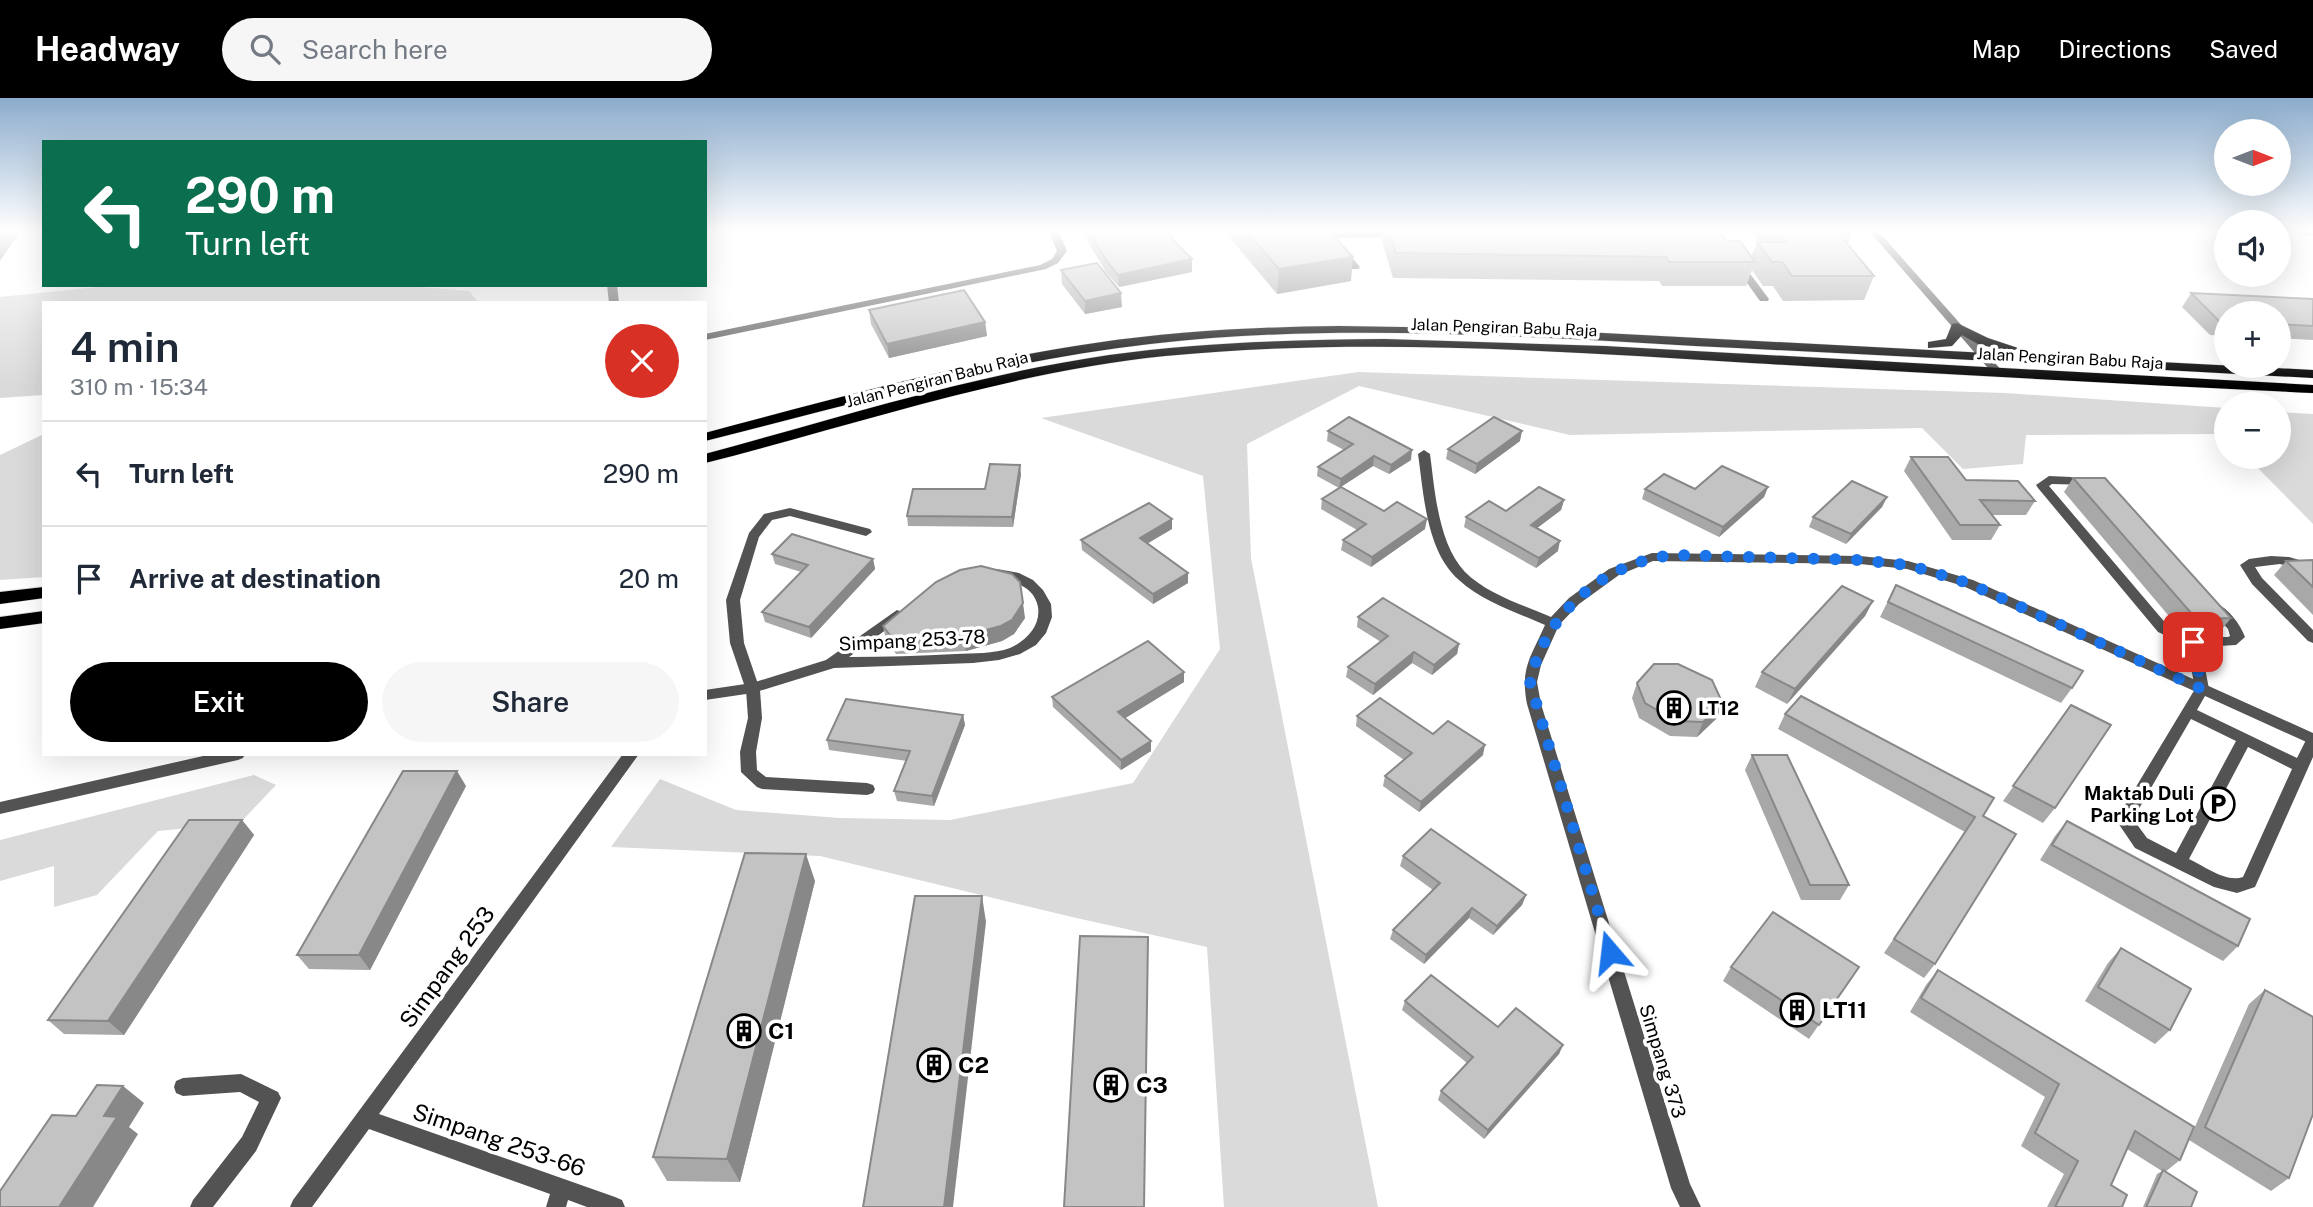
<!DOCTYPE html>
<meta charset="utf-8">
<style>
body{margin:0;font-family:"Public Sans",sans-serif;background:#f6f6f7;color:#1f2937;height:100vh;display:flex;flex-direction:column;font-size:26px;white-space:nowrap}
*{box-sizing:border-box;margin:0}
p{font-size:23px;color:#747a83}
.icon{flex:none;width:38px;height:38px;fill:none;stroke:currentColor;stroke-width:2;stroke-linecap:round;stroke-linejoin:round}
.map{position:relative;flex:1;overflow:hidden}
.side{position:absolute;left:42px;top:203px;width:665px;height:455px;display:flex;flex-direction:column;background:#fff;border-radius:0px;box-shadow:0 7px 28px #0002}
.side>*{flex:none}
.banner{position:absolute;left:42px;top:42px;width:665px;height:147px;border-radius:0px;box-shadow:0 7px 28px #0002;background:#0b6e4f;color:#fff;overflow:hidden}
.needle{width:46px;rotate:90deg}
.controls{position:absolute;left:2214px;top:21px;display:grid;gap:14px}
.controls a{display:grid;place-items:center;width:77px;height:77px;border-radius:50%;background:#fff;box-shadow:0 7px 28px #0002;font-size:35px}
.pin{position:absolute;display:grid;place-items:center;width:60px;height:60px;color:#fff;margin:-30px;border-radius:14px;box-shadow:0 4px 10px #0006}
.me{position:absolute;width:77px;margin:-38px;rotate:343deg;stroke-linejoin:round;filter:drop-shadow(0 0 5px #0008)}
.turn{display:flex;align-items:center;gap:24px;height:147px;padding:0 28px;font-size:32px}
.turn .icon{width:91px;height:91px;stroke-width:2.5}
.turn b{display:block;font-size:49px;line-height:60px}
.round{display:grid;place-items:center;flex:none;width:74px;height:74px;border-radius:37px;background:#f6f6f7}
.overview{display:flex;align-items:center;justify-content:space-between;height:119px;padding:0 28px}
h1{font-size:42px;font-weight:600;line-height:52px}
.cta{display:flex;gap:14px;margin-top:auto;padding:14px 28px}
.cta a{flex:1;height:80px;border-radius:42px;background:#000;color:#fff;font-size:28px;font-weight:600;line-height:80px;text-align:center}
.cta a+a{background:#f6f6f7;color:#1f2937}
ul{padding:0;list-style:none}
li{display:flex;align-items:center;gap:21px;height:105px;padding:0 28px;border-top:2px solid #e0e1e3}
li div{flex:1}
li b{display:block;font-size:26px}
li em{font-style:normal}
header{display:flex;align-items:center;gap:42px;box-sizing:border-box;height:98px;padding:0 35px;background:#000;color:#fff}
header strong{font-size:33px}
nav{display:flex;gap:38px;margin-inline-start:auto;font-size:24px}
.search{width:490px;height:63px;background:#f6f6f7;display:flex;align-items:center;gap:18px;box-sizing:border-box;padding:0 24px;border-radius:38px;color:#747a83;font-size:26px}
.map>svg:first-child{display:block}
.green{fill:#dadada}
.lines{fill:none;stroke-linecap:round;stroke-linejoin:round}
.stream{stroke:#a1a1a1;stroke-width:6}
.primary-casing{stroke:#dbdbdb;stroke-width:1}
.lane{fill:#535353;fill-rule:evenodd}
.street{fill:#535353;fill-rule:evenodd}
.primary{fill:#000;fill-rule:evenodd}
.wall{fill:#a8a8a8}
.shaded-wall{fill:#888}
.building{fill:#c3c3c3;stroke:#888;stroke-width:2}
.route{stroke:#1a73e8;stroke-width:12;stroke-dasharray:0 21.6}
.labels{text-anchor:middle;stroke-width:7;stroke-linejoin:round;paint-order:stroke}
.far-street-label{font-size:16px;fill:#000;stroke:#fff}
.street-label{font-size:19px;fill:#000;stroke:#fff}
.poi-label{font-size:19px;font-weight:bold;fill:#000;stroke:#fff;text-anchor:start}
.near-street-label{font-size:23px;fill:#000;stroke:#fff}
.near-poi-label{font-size:23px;font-weight:bold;fill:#000;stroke:#fff;text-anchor:start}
</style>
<header>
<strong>Headway</strong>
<div class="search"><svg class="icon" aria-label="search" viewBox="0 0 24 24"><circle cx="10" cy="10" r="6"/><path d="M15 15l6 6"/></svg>Search here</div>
<nav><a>Map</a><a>Directions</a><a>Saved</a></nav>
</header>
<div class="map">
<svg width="2313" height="1109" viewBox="0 0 2313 1109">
<rect width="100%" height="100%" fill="#fff"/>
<!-- green -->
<g class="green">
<polygon points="118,187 394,187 469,193 479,205 44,205 44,297 0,300 0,199"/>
<polygon points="1358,274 2005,295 2226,310 2226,338 2224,336 2026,337 2023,366 1963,371 1922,330 1570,337 1359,288 1247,346 1251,460 1378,1109 1224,1109 1207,849 1072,819 820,758 611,749 660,681 736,712 840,720 950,722 1133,685 1220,551 1203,378 1041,320"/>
<polygon points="2279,314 2313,316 2313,426 2247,359 2278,359"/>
<polygon points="44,336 44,479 0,482 0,357"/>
<polygon points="254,677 276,687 240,725 158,733 97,797 54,809 54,768 0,783 0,742"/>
</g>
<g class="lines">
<!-- stream -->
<polyline class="stream" points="2303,134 2313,135"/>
<defs>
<g id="primary">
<polygon points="1957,225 1988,240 2018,250 2011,254 1978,246 1962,237 1952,248 1928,250 1928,244 1946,241 1952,226"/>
<path d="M1339 228 1527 231 2313 272V280C2107 269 1901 258 1695 248 1514 238 1331 225 1150 246 999 263 853 306 705 343V335C834 301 963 264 1095 245 1176 233 1257 229 1339 228Z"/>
<path d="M1385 241 1605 248 2313 287V295C2126 286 1938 276 1751 265 1557 253 1360 239 1165 258 1008 274 858 326 705 365V356C838 320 972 277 1109 257 1200 244 1293 242 1385 241Z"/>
<polygon points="44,489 44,500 0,506 0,494"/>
<polygon points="44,513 44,525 0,531 0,519"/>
</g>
</defs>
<!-- primary casing -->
<use href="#primary" class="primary-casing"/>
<!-- lane -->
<g class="lane">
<path d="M2049 378 2093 380 2095 383 2093 386 2089 387 2052 386 2049 388 2168 528 2195 539H2228L2230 538 2228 531 2209 510 2216 505C2229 511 2240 526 2245 539L2236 547 2201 549 2209 591 2197 612 2297 660 2308 638 2313 636V659L2255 789 2237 795 2214 789 2135 750 2116 722 2195 591 2187 547 2158 534 2038 390 2036 387ZM2191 621 2236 643 2176 755 2147 740 2133 721ZM2248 649 2292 671 2243 779C2226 785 2204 768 2189 761Z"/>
<polygon points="790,410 870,431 872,434 866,438 790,418 772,422 759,439 740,502 744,545 760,592 762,620 756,654 757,672 766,679 867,685 873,687 875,691 873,695 867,697 762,691 757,689 741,674 740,654 748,620 746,592 730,545 726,502 749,435 764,416"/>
<polygon points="2271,458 2289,459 2313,466 2313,475 2280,466 2255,469 2262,480 2313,532 2313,545 2308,543 2252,486 2240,467 2249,461"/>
</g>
<!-- street -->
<g class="street">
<polygon points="1049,134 1059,134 1067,153 1058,165 1046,171 705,242 705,236 1040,167 1052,161 1057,153"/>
<polygon points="1404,134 1404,138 1401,139 1328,140 1323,137 1328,134"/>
<polygon points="1870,134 1879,134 2003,274 2003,278 1995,278"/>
<polygon points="1337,149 1343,149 1360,169 1358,171 1352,171 1335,151"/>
<polygon points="1736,165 1742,165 1769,201 1768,203 1760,203 1734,167"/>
<polygon points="607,187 617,187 619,205 609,205"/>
<path d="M1424 352 1430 356C1435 393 1438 445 1465 474 1487 496 1523 507 1551 519L1569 500 1609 471 1652 455 1860 458 1908 463 1973 482 2313 635V647L1963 488 1907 471 1860 466 1653 463 1619 477 1579 506 1559 527 1541 567 1537 584 1541 606 1690 1086 1701 1109H1680L1671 1090 1527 606C1520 570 1531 559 1545 527 1516 514 1483 504 1459 482 1426 453 1424 397 1418 356Z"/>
<path d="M997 471 1019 475 1033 482 1043 492 1051 506 1052 519 1046 535 1036 547 1020 556 999 562 973 565 834 570 753 595 705 602V592L752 585 826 562 897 512 902 514 904 517 902 520 849 559C885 559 921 558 956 556 973 555 994 556 1010 550 1026 543 1041 528 1038 509 1034 487 1011 483 992 478L990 475 992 472Z"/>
<polygon points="212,656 245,656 243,660 238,662 0,716 0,704"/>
<polygon points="623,656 639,656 379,1016 615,1099 622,1102 625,1109 587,1109 568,1102 566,1109 546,1109 550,1096 369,1031 312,1109 290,1109 293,1102"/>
<polygon points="241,976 278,994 281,1000 256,1053 213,1109 190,1109 193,1102 242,1039 259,1004 240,994 183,998 176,995 174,989 176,983 183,980"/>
</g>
<!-- primary -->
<use href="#primary" class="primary"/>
</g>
<!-- wall -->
<g class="wall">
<polygon points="1082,134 1168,134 1176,145 1192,161 1192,174 1119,189 1106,174"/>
<polygon points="1225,134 1330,134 1351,183 1277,196"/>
<polygon points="1383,134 1720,134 1727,143 1751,159 1757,144 1759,144 1752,134 1849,134 1851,137 1848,146 1874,178 1864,202 1783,203 1773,188 1763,188 1752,172 1746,188 1662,188 1659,183 1393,180 1382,143"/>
<polygon points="1061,172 1122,209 1085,216 1062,186"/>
<polygon points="2191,195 2313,201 2313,242 2278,240 2278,215 2226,215 2226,238 2210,237 2182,209"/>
<polygon points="869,212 985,224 987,238 889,260 871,226"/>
<polygon points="1328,333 1411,362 1389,376 1373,368 1341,389 1384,413 1425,431 1371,469 1341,452 1343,442 1357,432 1321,411 1322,401 1339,390 1317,378 1318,369 1344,352 1327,343"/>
<polygon points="1520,343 1475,376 1446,361 1448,351"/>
<polygon points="1911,359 1966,382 2035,403 2026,417 1992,417 2000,427 1991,442 1952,442 1904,373"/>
<polygon points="1021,376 1013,429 908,428 907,418 985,391"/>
<polygon points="2073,380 2231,520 2219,535 2195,536 2179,530 2064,394"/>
<polygon points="1768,389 1764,399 1719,439 1642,401 1645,391"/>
<polygon points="1887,399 1882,409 1846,446 1809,429 1813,419"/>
<polygon points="1564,402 1561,412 1537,430 1558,453 1536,470 1464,429 1466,419"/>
<polygon points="1172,431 1147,445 1188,475 1188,485 1153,506 1082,452 1081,442"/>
<polygon points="772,456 873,461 875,471 811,540 765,524 762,514 801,474 775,466"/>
<polygon points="2313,462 2313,517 2274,477 2286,463"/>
<polygon points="1896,487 2072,590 2061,605 1880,519"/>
<polygon points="1873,503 1865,518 1787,606 1755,589 1762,574"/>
<polygon points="1358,519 1459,546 1457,556 1432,577 1412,565 1373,597 1346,579 1348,569 1381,544 1357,529"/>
<polygon points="1025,520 1014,536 1002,543 966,553 896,556 886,542 883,528"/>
<polygon points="1184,574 1184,584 1125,620 1151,643 1151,653 1121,672 1053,609 1052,599"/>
<polygon points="1637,585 1723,606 1716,621 1697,639 1670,638 1639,620 1632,600"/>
<polygon points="2071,607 2055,710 2043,725 2003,703"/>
<polygon points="1785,616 1983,718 1935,866 1924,880 1884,855 1965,734 1778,631"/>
<polygon points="963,617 965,627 934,708 897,703 894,693 907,663 829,652 827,642"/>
<polygon points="1357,618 1433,636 1483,657 1419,714 1383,688 1385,678 1404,662 1356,628"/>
<polygon points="1752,657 1849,787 1840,802 1801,802 1745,672"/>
<polygon points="466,688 370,872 309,871 297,857"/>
<polygon points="242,722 254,737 124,937 64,936 48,922"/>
<polygon points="2067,723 2238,848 2223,863 2040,762 2055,738"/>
<polygon points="1403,758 1526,797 1522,807 1493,837 1469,820 1424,866 1390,841 1393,832 1433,792 1400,768"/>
<polygon points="815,783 740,1084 667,1083 653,1059"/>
<polygon points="2121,850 2170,932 2155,946 2085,903 2108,865"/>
<polygon points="1731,869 1859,869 1809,941 1723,883"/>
<polygon points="1938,872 2190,1040 2249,906 2265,892 2289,1080 2271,1093 2189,1042 2180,1062 2165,1074 2191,1109 2143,1109 2157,1076 2162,1073 2127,1051 2111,1087 2122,1109 2047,1109 2064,1076 2021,1048 2045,999 1910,914 1926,887"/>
<polygon points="1405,903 1498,929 1563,947 1559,956 1484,1041 1438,1002 1441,993 1467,965 1402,912"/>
</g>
<!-- shaded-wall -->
<g class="shaded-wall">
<polygon points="0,134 20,134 0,163"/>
<polygon points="1353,159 1351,183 1277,196 1279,171"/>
<polygon points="1192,161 1192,174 1119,189 1118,177"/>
<polygon points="1121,195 1122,209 1085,216 1085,203"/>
<polygon points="985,224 987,238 889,260 887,246"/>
<polygon points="1522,333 1520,343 1475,376 1477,366"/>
<polygon points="1412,352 1411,362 1389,376 1391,367"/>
<polygon points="1374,358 1373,368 1339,390 1341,381"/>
<polygon points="1020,367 1021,376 1013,429 1012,419"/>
<polygon points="1768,389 1764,399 1719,439 1723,429"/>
<polygon points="1887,399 1882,409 1846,446 1851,436"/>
<polygon points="1564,402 1561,412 1528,437 1531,427"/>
<polygon points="1172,421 1172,431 1140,450 1140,440"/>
<polygon points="1427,421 1425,431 1371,469 1372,459"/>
<polygon points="1560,443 1558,453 1536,470 1539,460"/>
<polygon points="873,461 875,471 811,540 809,529"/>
<polygon points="1188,475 1188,485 1153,506 1153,496"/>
<polygon points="1873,503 1865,518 1787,606 1795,591"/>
<polygon points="1023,505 1025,520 1014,536 1002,543 966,553 963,538"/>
<polygon points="1459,546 1457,556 1432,577 1434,567"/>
<polygon points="1414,554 1412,565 1373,597 1375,586"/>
<polygon points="1184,574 1184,584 1119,624 1118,614"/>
<polygon points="1723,606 1716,621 1697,639 1703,624"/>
<polygon points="963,617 965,627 934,708 932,698"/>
<polygon points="1151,643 1151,653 1121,672 1121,662"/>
<polygon points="1485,647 1483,657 1419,714 1421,704"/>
<polygon points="457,673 466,688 370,872 359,857"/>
<polygon points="242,722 254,737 124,937 108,923"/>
<polygon points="806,756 815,783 740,1084 727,1061"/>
<polygon points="1526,797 1522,807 1493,837 1497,828"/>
<polygon points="982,798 986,824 953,1109 944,1109"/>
<polygon points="1472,810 1469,820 1424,866 1426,857"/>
<polygon points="1563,947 1559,956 1484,1041 1488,1032"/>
<polygon points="123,988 144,1005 129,1029 138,1036 93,1109 59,1109 104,1018"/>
</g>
<!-- building -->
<g class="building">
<polygon points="1089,134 1168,134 1176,145 1192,161 1118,177 1106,162"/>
<polygon points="1247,134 1330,134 1353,159 1279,171"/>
<polygon points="1390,134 1720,134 1727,143 1740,143 1755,164 1669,164 1666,159 1396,155"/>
<polygon points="1779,134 1849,134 1851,137 1840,137 1874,178 1792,178 1782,164 1772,164 1757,144 1786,144"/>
<polygon points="1097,165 1121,195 1085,203 1061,172"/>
<polygon points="964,192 985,224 887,246 869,212"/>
<polygon points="2191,195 2313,201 2313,228 2278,226 2278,215 2226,215 2226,223 2219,223"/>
<polygon points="1349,319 1412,352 1391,367 1374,358 1341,381 1318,369 1353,346 1328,333"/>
<polygon points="1494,319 1522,333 1477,366 1448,351"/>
<polygon points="1911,359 1948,359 1966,382 2018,383 2035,403 1980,402 2000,427 1960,427"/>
<polygon points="990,366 1020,367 1012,419 907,418 913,391 985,391"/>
<polygon points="1722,368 1768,389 1723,429 1645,391 1664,376 1695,391"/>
<polygon points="2073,380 2105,380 2231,520 2207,521 2191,515"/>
<polygon points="1852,383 1887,399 1851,436 1813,419"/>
<polygon points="1341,389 1384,413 1397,404 1427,421 1372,459 1343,442 1366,426 1322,401"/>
<polygon points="1539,389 1564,402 1531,427 1560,443 1539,460 1466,419 1489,403 1506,413"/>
<polygon points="1149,405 1172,421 1140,440 1188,475 1153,496 1081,442"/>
<polygon points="792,436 873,461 809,529 762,514 808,467 772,456"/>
<polygon points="2313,462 2313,489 2286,463"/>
<polygon points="981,468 1012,476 1020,484 1023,505 1012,522 1001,528 963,538 893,541 883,528 936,484 960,472"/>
<polygon points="1896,487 2083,573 2072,590 1888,504"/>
<polygon points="1842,488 1873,503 1795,591 1762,574"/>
<polygon points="1383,500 1459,546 1434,567 1414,554 1375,586 1348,569 1388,538 1358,519"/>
<polygon points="1148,543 1184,574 1118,614 1151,643 1121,662 1052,599"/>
<polygon points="1654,566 1678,566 1712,582 1723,606 1703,624 1676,623 1645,605 1637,585"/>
<polygon points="1801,598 1994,700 1983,718 2016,736 1935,866 1894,841 1975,719 1785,616"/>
<polygon points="1380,600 1433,636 1448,623 1485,647 1421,704 1385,678 1412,655 1357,618"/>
<polygon points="846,601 963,617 932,698 894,693 910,653 827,642"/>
<polygon points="2071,607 2111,627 2055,710 2013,688"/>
<polygon points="1752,657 1787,657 1849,787 1810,787"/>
<polygon points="403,673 457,673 359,857 297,857"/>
<polygon points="189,722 242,722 108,923 48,922"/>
<polygon points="2067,723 2250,821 2238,848 2052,747"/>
<polygon points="1431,731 1526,797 1497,828 1472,810 1426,857 1393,832 1440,785 1403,758"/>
<polygon points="745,755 806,756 727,1061 653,1059"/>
<polygon points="915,798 982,798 944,1109 863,1109"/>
<polygon points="1773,814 1859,869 1819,927 1731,869"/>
<polygon points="1080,838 1148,839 1144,1109 1064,1109"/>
<polygon points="2121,850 2191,891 2170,932 2098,889"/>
<polygon points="1938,872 2194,1029 2180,1062 2135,1033 2111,1087 2127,1097 2122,1109 2055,1109 2078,1063 2035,1035 2059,986 1921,900"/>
<polygon points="1431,877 1498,929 1516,910 1563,947 1488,1032 1441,993 1473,959 1405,903"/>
<polygon points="2265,892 2313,919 2313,1016 2289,1080 2205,1029"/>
<polygon points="97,987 123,988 104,1018 117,1019 59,1109 0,1109 0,1093 52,1017 76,1018"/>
<polygon points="2163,1072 2197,1094 2191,1109 2146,1109"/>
</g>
<!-- sky -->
<linearGradient id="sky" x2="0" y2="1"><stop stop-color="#8baccc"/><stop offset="0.46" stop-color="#fff"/><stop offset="1" stop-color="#fff" stop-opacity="0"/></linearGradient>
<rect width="2313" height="289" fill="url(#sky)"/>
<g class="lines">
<!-- route -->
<path class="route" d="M1610 854 1530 584C1545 515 1605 463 1675 457L1860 462 1908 467 1968 485 2202 591 2193 544"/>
</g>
<!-- icons -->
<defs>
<symbol id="building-ring" viewBox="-11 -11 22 22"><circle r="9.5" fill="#fff" stroke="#000" stroke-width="1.5"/><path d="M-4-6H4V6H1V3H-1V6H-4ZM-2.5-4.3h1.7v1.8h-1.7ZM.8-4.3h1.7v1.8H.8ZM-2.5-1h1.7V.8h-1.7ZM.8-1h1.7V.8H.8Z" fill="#000"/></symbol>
<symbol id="parking-ring" viewBox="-11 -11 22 22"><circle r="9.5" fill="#fff" stroke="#000" stroke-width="1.5"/><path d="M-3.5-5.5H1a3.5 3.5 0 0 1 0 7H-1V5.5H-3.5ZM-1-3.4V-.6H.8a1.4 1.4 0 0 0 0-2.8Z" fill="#000"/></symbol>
</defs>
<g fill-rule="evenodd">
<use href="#building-ring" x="1655" y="591" width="38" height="38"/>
<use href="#parking-ring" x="2199" y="687" width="38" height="38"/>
<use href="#building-ring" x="1778" y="893" width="38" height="38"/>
<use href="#building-ring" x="725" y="914" width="38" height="38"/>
<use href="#building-ring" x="915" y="948" width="38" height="38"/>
<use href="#building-ring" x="1092" y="968" width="38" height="38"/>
</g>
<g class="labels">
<!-- far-street labels -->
<g class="far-street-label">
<text transform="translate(1504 229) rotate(2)" y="6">Jalan Pengiran Babu Raja</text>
<text transform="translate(2070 260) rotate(3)" y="6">Jalan Pengiran Babu Raja</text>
<text transform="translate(937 281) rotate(-14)" y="6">Jalan Pengiran Babu Raja</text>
</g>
<!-- street labels -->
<g class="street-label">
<text transform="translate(912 542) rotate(-3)" y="7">Simpang 253-78</text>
<text transform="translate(1663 963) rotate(73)" y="7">Simpang 373</text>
</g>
<!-- poi labels -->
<g class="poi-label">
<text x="1698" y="617">LT12</text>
<text x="2194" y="702" text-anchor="end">Maktab Duli<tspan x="2194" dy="22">Parking Lot</tspan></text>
</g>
<!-- near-street labels -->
<g class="near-street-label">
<text transform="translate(447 869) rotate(-54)" y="8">Simpang 253</text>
<text transform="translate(499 1042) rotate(19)" y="8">Simpang 253-66</text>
</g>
<!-- near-poi labels -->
<g class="near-poi-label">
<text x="1822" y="920">LT11</text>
<text x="768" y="941">C1</text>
<text x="958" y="975">C2</text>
<text x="1136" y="995">C3</text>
</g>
</g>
</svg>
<div class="controls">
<a><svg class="needle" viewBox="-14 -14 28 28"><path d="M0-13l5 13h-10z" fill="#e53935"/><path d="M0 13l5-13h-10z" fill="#747a83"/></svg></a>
<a><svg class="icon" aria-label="sound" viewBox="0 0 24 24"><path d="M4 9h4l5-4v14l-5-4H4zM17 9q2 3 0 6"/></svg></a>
<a>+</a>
<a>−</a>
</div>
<div class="pin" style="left:2193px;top:544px;background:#d93025"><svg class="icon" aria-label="arrive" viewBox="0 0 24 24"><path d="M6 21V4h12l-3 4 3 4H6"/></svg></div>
<svg class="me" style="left:1610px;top:854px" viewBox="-20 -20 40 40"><path d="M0-17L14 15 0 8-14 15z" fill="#1a73e8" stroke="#fff" stroke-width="4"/></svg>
<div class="banner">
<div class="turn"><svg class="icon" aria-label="left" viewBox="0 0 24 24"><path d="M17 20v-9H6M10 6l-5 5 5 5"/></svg><div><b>290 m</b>Turn left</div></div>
</div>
<section class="side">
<div class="overview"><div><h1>4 min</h1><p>310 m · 15:34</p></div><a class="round" style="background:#d93025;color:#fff"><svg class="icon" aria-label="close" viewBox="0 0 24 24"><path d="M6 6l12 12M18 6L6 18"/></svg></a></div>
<ul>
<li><svg class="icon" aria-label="left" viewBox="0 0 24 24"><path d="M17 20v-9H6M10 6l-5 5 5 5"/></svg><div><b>Turn left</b></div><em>290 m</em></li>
<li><svg class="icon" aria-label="arrive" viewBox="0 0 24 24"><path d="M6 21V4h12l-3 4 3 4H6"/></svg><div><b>Arrive at destination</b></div><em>20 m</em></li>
</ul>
<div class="cta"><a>Exit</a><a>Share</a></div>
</section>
</div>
